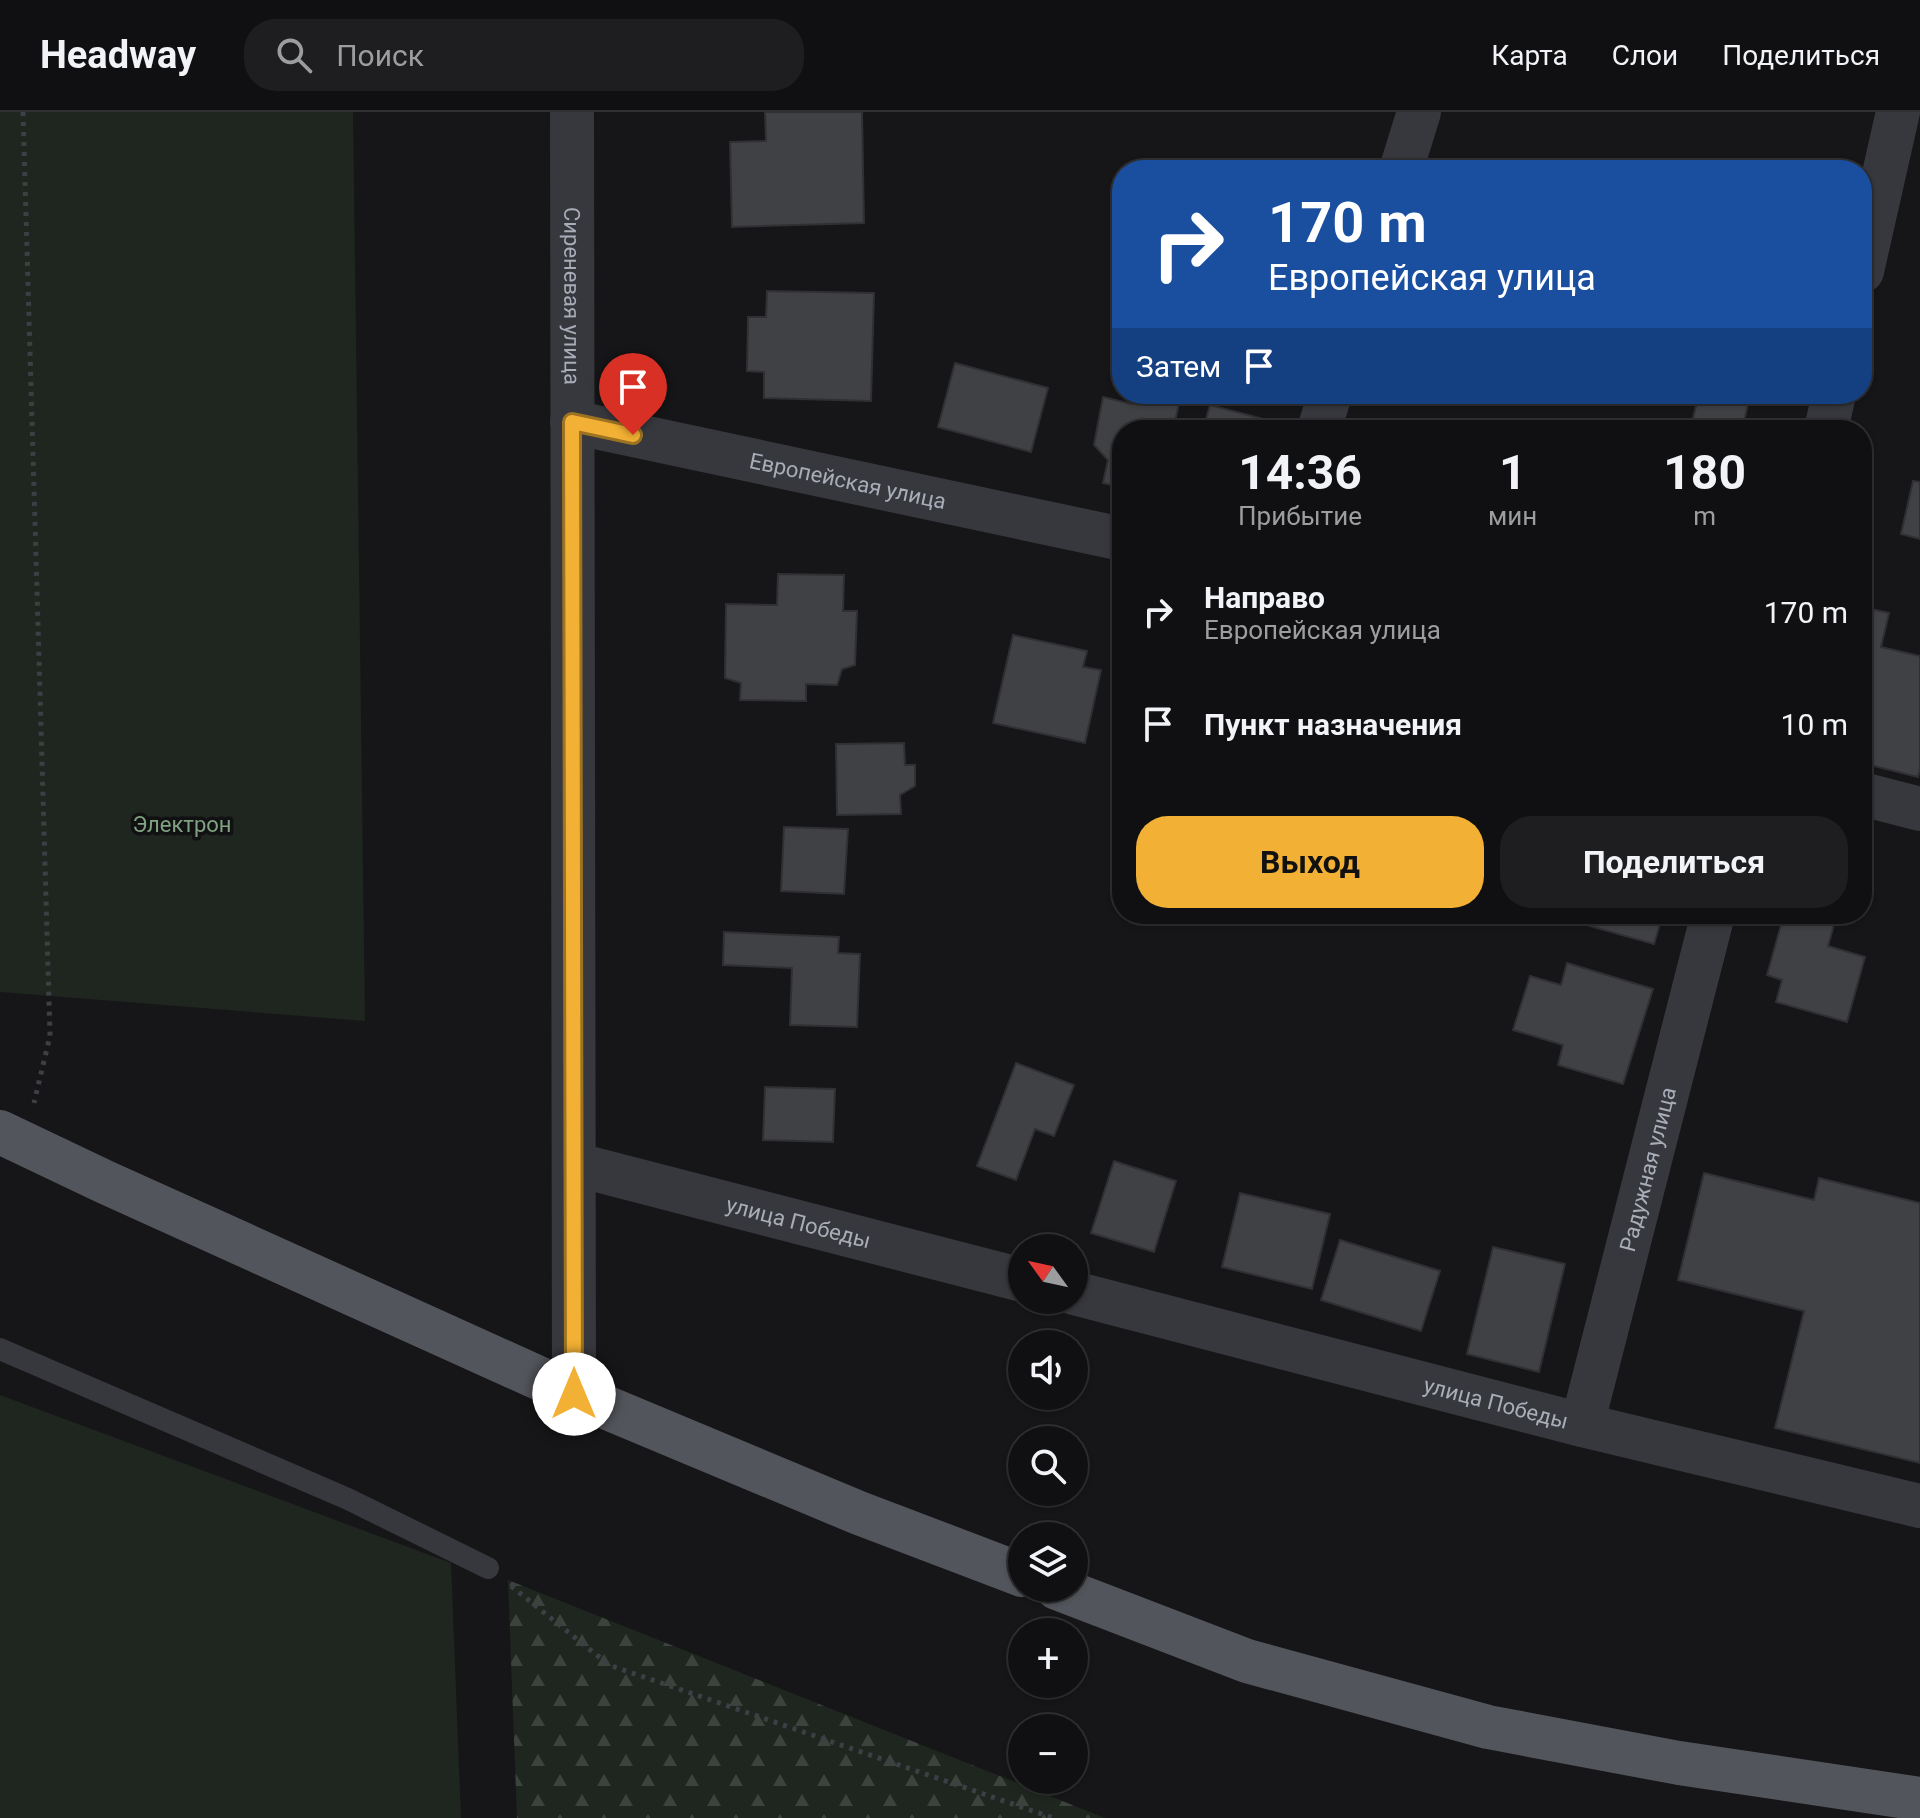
<!DOCTYPE html>
<html lang="ru">
<meta charset="utf-8">
<style>
body{margin:0;font-family:Roboto,sans-serif;background:#1e1e20;color:#f1f3f6;height:100vh;display:flex;flex-direction:column;font-size:30px;white-space:nowrap}
*{box-sizing:border-box;margin:0}
p{font-size:26px;color:#9c9d9f}
.icon{flex:none;width:44px;height:44px;fill:none;stroke:currentColor;stroke-width:2;stroke-linecap:round;stroke-linejoin:round}
.map{position:relative;flex:1;overflow:hidden}
.sheet{position:absolute;left:1112px;top:308px;width:760px;height:504px;display:flex;flex-direction:column;background:#101012;border-radius:32px;box-shadow:0 2px 6px #0004,0 0 0 2px #303032}
.sheet>*{flex:none}
.guide{position:absolute;left:1112px;top:48px;width:760px;height:244px;border-radius:32px;box-shadow:0 2px 6px #0004,0 0 0 2px #303032;background:#1a4fa0;color:#fff;overflow:hidden}
.needle{width:52px;rotate:303deg}
.fabs{position:absolute;left:1008px;top:1122px;display:grid;gap:16px}
.fabs a{display:grid;place-items:center;width:80px;height:80px;border-radius:50%;background:#101012;box-shadow:0 2px 6px #0004,0 0 0 2px #303032;font-size:40px}
.pin{position:absolute;display:grid;place-items:center;width:68px;height:68px;color:#fff;margin:-82px -34px;border-radius:50% 50% 50% 0;rotate:-45deg;box-shadow:0 0 8px #0007}
.pin .icon{rotate:45deg}
.me{position:absolute;width:88px;margin:-44px;rotate:0deg;stroke-linejoin:round;filter:drop-shadow(0 0 6px #0008)}
.turn{display:flex;align-items:center;gap:28px;height:168px;padding:0 24px;font-size:36px}
.turn .icon{width:104px;height:104px;stroke-width:2.5}
.turn b{display:block;font-size:56px;line-height:68px}
.then{display:flex;align-items:center;height:76px;padding:0 24px;background:#0003;gap:16px;font-size:30px}
.eta{display:flex;justify-content:space-evenly;align-items:center;height:136px;text-align:center}
.eta b{font-size:48px;font-weight:700;line-height:56px}
.cta{display:flex;gap:16px;margin-top:auto;padding:16px 24px}
.cta a{flex:1;height:92px;border-radius:32px;background:#f2b134;color:#111;font-size:32px;font-weight:700;line-height:92px;text-align:center}
.cta a+a{background:#1e1e20;color:#f1f3f6}
ul{padding:0;list-style:none}
li{display:flex;align-items:center;gap:24px;height:112px;padding:0 24px}
li div{flex:1}
li b{display:block;font-size:30px}
li em{font-style:normal}
header{display:flex;align-items:center;gap:48px;box-sizing:border-box;height:112px;padding:0 40px;background:#101012;border-bottom:2px solid #303032}
header strong{font-size:38px}
nav{display:flex;gap:44px;margin-inline-start:auto;font-size:28px}
.search{width:560px;height:72px;background:#1e1e20;display:flex;align-items:center;gap:20px;box-sizing:border-box;padding:0 28px;border-radius:32px;color:#9c9d9f;font-size:30px}
.map>svg:first-child{display:block}
.forest{fill:url(#forest-firs)}
.garden{fill:#1e261f}
.building{fill:#404145;stroke:#303034;stroke-width:2}
.lines{fill:none;stroke-linecap:round;stroke-linejoin:round}
.path{stroke:#3d3f44;stroke-width:5;stroke-dasharray:4 6;stroke-linecap:butt}
.service{stroke:#37383d;stroke-width:22}
.minor{stroke:#37383d;stroke-width:44}
.primary{stroke:#53555c;stroke-width:44}
.route-casing{stroke:#9d7322;stroke-width:20}
.route{stroke:#f2b134;stroke-width:14}
.labels{text-anchor:middle;stroke-width:7;stroke-linejoin:round;paint-order:stroke}
.street-label{font-size:22px;fill:#a8adb8;stroke:#111113}
.park-label{font-size:22px;fill:#7fa381;stroke:#111113}
</style>
<header>
<strong>Headway</strong>
<div class="search"><svg class="icon" aria-label="search" viewBox="0 0 24 24"><circle cx="10" cy="10" r="6"/><path d="M15 15l6 6"/></svg>Поиск</div>
<nav><a>Карта</a><a>Слои</a><a>Поделиться</a></nav>
</header>
<div class="map">
<svg width="1920" height="1706" viewBox="0 0 1920 1706">
<defs>
<pattern id="forest-firs" width="22" height="20" patternUnits="userSpaceOnUse" patternTransform="scale(2)"><rect width="22" height="20" fill="#1e261f"/><path d="M5 1l3.5 6h-7zM16 11l3.5 6h-7z" fill="#3c433d"/></pattern>
</defs>
<rect width="100%" height="100%" fill="#161618"/>
<!-- forest -->
<polygon class="forest" points="508,1468 1105,1706 517,1706"/>
<!-- garden -->
<g class="garden">
<polygon points="0,0 353,0 365,909 0,880"/>
<polygon points="0,1283 451,1451 461,1706 0,1706"/>
</g>
<!-- building -->
<g class="building">
<polygon points="765,0 862,0 864,111 732,115 730,30 766,29"/>
<polygon points="767,179 874,181 871,289 764,286 764,260 747,259 748,205 766,205"/>
<polygon points="955,251 1048,276 1031,340 938,315"/>
<polygon points="1134,282 1181,282 1173,318 1122,318 1122,375 1103,371 1108,348 1094,333 1103,285 1132,292"/>
<polygon points="1699,282 1750,283 1742,318 1690,318"/>
<polygon points="1210,293 1271,309 1269,318 1203,318"/>
<polygon points="1913,369 1920,370 1920,427 1901,422"/>
<polygon points="778,462 844,463 843,499 857,499 855,553 842,557 837,573 806,572 806,589 740,588 741,571 725,566 726,492 777,493"/>
<polygon points="1862,495 1889,501 1881,535 1920,544 1920,657 1918,665 1862,651"/>
<polygon points="1013,523 1087,539 1083,555 1101,558 1085,631 993,611"/>
<polygon points="904,631 905,653 915,653 915,674 900,683 901,702 837,703 836,632"/>
<polygon points="784,715 848,717 844,782 781,779"/>
<polygon points="1554,802 1663,802 1654,832 1554,804"/>
<polygon points="1784,802 1837,802 1828,834 1865,845 1847,910 1776,890 1782,868 1767,863"/>
<polygon points="724,820 839,825 838,841 860,842 857,915 790,913 792,856 723,853"/>
<polygon points="1567,851 1653,877 1623,972 1558,953 1563,933 1513,918 1530,864 1561,873"/>
<polygon points="1016,951 1074,973 1054,1024 1035,1017 1016,1068 977,1054"/>
<polygon points="765,975 835,977 833,1030 763,1028"/>
<polygon points="1114,1049 1176,1069 1154,1140 1091,1121"/>
<polygon points="1704,1061 1814,1088 1819,1066 1920,1091 1920,1351 1775,1316 1804,1199 1678,1168"/>
<polygon points="1240,1081 1330,1102 1312,1177 1222,1155"/>
<polygon points="1340,1128 1440,1159 1421,1219 1321,1188"/>
<polygon points="1493,1135 1565,1152 1539,1260 1467,1242"/>
</g>
<g class="lines">
<!-- path -->
<g class="path">
<polyline points="23,0 50,924 34,991"/>
<polyline points="511,1474 609,1553 1053,1706"/>
</g>
<!-- service -->
<polyline class="service" points="0,1237 348,1387 488,1456"/>
<!-- minor -->
<g class="minor">
<path id="s1" d="M572 0 574 1282"/>
<polyline points="1401,58 1419,0"/>
<polyline points="1862,159 1898,0"/>
<path id="s2" d="M572 310 1122 427"/>
<polyline points="1319,318 1330,282"/>
<polyline points="1826,318 1834,282"/>
<polyline points="1862,682 1920,697"/>
<path id="s3" d="M574 1052 1022 1168"/>
<path id="s4" d="M1074 1181 1582 1313 1920 1394"/>
<path id="s5" d="M1582 1313 1713 802"/>
</g>
<!-- primary -->
<g class="primary">
<polyline points="0,1020 105,1070 574,1282 859,1401 1022,1463"/>
<polyline points="1057,1476 1247,1549 1488,1615 1679,1651 1920,1687"/>
</g>
</g>
<g class="lines">
<defs>
<polyline id="route" points="574,1282 572,310 633,323"/>
</defs>
<!-- route casing -->
<use href="#route" class="route-casing"/>
<!-- route -->
<use href="#route" class="route"/>
</g>
<g class="labels">
<!-- street labels -->
<g class="street-label">
<text dy="8" stroke="none"><textPath href="#s1" startOffset="184">Сиреневая улица</textPath></text>
<text dy="8" stroke="none"><textPath href="#s2" startOffset="282">Европейская улица</textPath></text>
<text dy="8" stroke="none"><textPath href="#s5" startOffset="264">Радужная улица</textPath></text>
<text dy="8" stroke="none"><textPath href="#s3" startOffset="232">улица Победы</textPath></text>
<text dy="8" stroke="none"><textPath href="#s4" startOffset="436">улица Победы</textPath></text>
</g>
<!-- park labels -->
<g class="park-label">
<text x="182" y="720">Электрон</text>
</g>
</g>
</svg>
<div class="fabs">
<a><svg class="needle" viewBox="-14 -14 28 28"><path d="M0-13l5 13h-10z" fill="#e53935"/><path d="M0 13l5-13h-10z" fill="#9c9d9f"/></svg></a>
<a><svg class="icon" aria-label="sound" viewBox="0 0 24 24"><path d="M4 9h4l5-4v14l-5-4H4zM17 9q2 3 0 6"/></svg></a>
<a><svg class="icon" aria-label="search" viewBox="0 0 24 24"><circle cx="10" cy="10" r="6"/><path d="M15 15l6 6"/></svg></a>
<a><svg class="icon" aria-label="layers" viewBox="0 0 24 24"><path d="M12 4l9 5-9 5-9-5zM3 14l9 5 9-5"/></svg></a>
<a>+</a>
<a>−</a>
</div>
<div class="pin" style="left:633px;top:323px;background:#d93025"><svg class="icon" aria-label="arrive" viewBox="0 0 24 24"><path d="M6 21V4h12l-3 4 3 4H6"/></svg></div>
<svg class="me" style="left:574px;top:1282px" viewBox="-20 -20 40 40"><circle r="19" fill="#fff"/><path d="M0-13L10 11 0 6-10 11z" fill="#f2b134"/></svg>
<div class="guide">
<div class="turn"><svg class="icon" aria-label="right" viewBox="0 0 24 24"><path d="M7 20v-9h11M14 6l5 5-5 5"/></svg><div><b>170 m</b>Европейская улица</div></div>
<div class="then">Затем<svg class="icon" aria-label="arrive" viewBox="0 0 24 24"><path d="M6 21V4h12l-3 4 3 4H6"/></svg></div>
</div>
<section class="sheet">
<div class="eta">
<div><b>14:36</b><p>Прибытие</p></div>
<div><b>1</b><p>мин</p></div>
<div><b>180</b><p>m</p></div>
</div>
<ul>
<li><svg class="icon" aria-label="right" viewBox="0 0 24 24"><path d="M7 20v-9h11M14 6l5 5-5 5"/></svg><div><b>Направо</b><p>Европейская улица</p></div><em>170 m</em></li>
<li><svg class="icon" aria-label="arrive" viewBox="0 0 24 24"><path d="M6 21V4h12l-3 4 3 4H6"/></svg><div><b>Пункт назначения</b></div><em>10 m</em></li>
</ul>
<div class="cta"><a>Выход</a><a>Поделиться</a></div>
</section>
</div>
